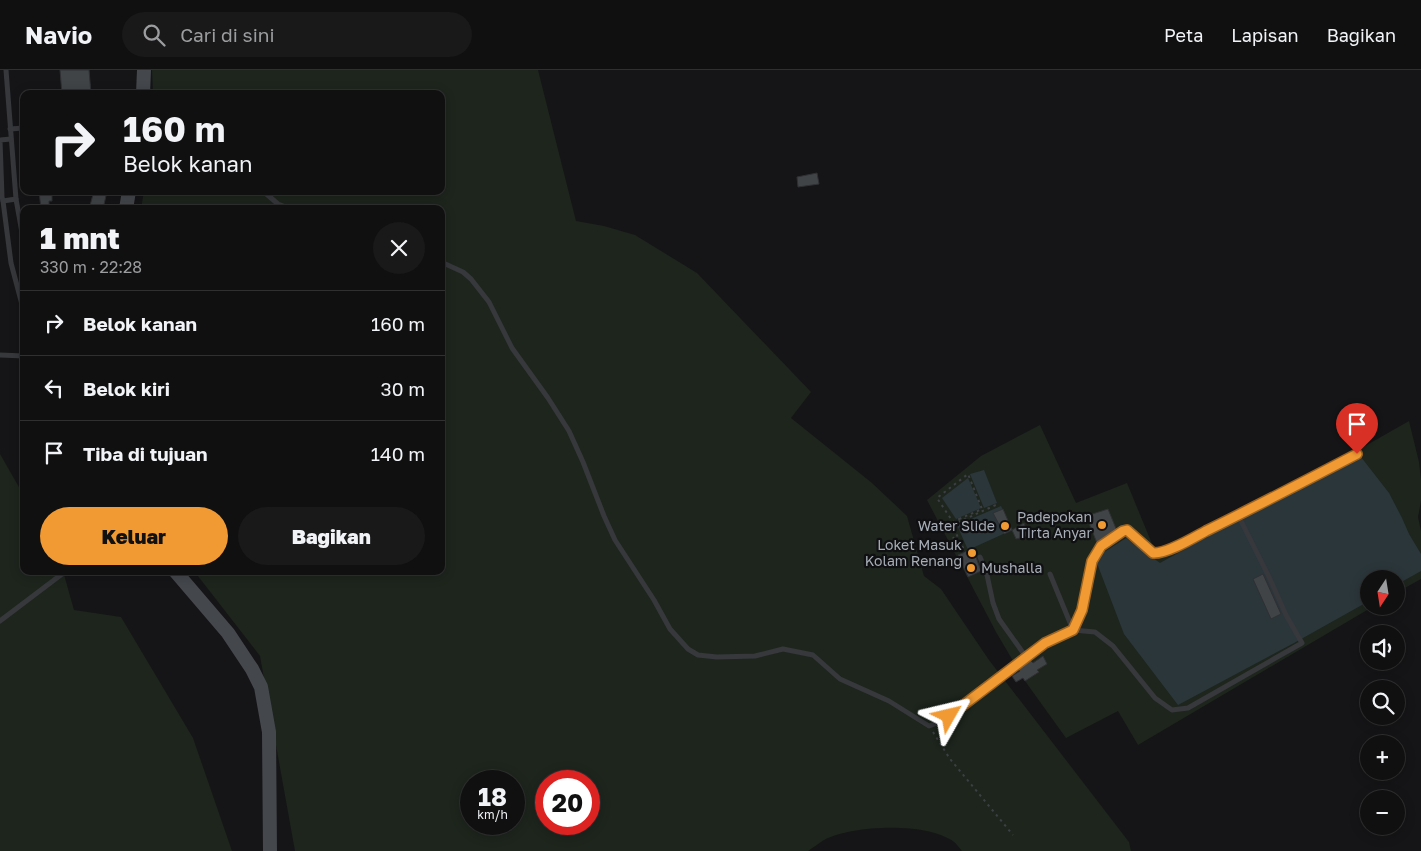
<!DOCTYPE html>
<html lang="id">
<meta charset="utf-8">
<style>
body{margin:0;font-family:"Golos Text",sans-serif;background:#19191a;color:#f1f3f6;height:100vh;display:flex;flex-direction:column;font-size:19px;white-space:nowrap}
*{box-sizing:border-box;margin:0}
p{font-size:16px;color:#9c9d9f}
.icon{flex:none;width:28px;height:28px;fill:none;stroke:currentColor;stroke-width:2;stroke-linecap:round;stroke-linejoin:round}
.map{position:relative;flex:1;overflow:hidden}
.sheet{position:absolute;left:20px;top:135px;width:425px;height:370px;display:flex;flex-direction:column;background:#101011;border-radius:10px;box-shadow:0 2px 12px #0003,0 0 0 1px #303031}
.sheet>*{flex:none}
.top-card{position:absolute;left:20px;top:20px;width:425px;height:105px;border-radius:10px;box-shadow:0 2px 12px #0003,0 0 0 1px #303031;background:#101011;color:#f1f3f6;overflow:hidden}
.needle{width:32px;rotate:192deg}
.controls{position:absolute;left:1360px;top:500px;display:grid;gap:10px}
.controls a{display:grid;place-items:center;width:45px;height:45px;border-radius:50%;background:#101011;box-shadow:0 2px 12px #0003,0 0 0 1px #303031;font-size:25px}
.speed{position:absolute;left:460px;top:700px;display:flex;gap:10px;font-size:25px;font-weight:700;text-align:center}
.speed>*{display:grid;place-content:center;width:65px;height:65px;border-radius:50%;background:#101011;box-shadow:0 2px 12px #0003,0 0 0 1px #303031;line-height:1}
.speed small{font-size:12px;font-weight:400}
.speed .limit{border:8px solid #d22;background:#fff;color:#111}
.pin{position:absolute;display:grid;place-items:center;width:42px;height:42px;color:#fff;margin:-51px -21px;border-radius:50% 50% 50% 0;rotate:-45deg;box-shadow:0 0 5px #0007}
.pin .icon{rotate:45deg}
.me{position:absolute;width:55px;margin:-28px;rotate:53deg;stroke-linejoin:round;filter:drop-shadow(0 0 4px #0008)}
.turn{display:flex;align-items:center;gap:18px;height:105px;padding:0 20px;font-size:22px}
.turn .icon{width:65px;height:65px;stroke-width:2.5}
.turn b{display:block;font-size:35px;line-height:42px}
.round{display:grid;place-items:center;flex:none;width:52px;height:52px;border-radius:26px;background:#19191a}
.head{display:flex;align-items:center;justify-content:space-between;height:85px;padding:0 20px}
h1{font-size:30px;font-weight:800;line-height:38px}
.primary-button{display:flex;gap:10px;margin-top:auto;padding:10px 20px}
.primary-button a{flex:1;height:58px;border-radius:30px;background:#f19a33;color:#111;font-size:20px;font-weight:800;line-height:58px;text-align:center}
.primary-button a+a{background:#19191a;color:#f1f3f6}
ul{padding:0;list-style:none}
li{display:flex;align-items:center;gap:15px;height:65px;padding:0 20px;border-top:1px solid #303031}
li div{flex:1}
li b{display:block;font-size:19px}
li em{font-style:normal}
header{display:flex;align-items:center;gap:30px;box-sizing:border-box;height:70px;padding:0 25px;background:#101011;border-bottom:1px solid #303031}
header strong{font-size:24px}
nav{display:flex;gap:28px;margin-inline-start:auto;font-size:18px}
.search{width:350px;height:45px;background:#19191a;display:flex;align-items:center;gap:12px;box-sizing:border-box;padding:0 18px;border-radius:28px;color:#9c9d9f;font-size:19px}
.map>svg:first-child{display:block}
.green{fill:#1d251d;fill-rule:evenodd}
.water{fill:#2b363b}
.building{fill:#414447;stroke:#2f3033}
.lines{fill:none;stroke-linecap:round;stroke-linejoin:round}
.path{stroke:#3c3f43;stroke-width:2;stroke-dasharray:2.5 4;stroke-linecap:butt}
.service{stroke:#36383c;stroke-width:5}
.secondary{stroke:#44474c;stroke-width:14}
.route-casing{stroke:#9d6421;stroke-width:12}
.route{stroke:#f19a33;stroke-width:9}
.poi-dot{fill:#f19a33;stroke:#101012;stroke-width:2}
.labels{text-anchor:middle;stroke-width:4.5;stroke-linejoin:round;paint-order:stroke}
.poi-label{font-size:14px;fill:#a7aeb7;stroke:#101012;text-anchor:end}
</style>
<header>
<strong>Navio</strong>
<div class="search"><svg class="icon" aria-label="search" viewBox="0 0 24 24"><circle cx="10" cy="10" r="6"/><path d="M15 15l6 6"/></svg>Cari di sini</div>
<nav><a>Peta</a><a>Lapisan</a><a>Bagikan</a></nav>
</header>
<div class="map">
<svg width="1421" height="781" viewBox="0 0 1421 781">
<rect width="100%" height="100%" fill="#151517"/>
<!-- green -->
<g class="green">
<path d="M152 0H538L576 151 604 156 635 165 697 203 811 322 791 348 872 413 907 446 924 506 941 519 989 590 1129 772 1131 781H962C959 778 957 774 954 772 927 752 853 755 824 770 819 773 814 777 808 781H295L260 586 194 501H441V139H141L144 121H441V24H153ZM471 711H514V754H471ZM546 711H589V754H546Z"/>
<polygon points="1409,351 1419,392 1421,410 1421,431 1418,447 1421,461 1421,509 1396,523 1396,509 1369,509 1369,536 1374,536 1138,675 1118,641 1066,668 1025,611 996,562 927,430 981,386 1040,355 1076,433 1127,413 1155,481 1351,384"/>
<polygon points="0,384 24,426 24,501 63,501 74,540 121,547 193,668 232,781 0,781"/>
</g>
<!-- water -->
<g class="water">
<polygon points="1361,387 1389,423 1402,448 1409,464 1421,484 1421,501 1396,515 1396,509 1369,509 1369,531 1294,573 1178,635 1124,564 1095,488 1126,468 1160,493 1265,435"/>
<polygon points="984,400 997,433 984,438 970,404"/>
<polygon points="968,408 981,438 956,449 942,428"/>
<polygon points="1001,436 1012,460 968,480 957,455"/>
</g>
<!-- building -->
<g class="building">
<polygon points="60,0 89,0 91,24 62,24"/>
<polygon points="817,103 819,114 798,117 797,107"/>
<polygon points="39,121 52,121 52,131 49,131 49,139 41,139"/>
<polygon points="94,121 107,121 103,139 89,139"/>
<polygon points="1003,439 1012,460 1004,464 993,443"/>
<polygon points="1108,439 1117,461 1097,473 1086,446"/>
<polygon points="1024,453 1029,466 1016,469 1012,460"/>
<polygon points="973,479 981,501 968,507 958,485"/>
<polygon points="1263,504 1281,544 1271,549 1253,509"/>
<polygon points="1043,586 1047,594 1037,600 1039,602 1025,611 1023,608 1016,612 1012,606 1020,601 1018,599 1030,590 1033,593"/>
</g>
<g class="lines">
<!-- path -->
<g class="path">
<polyline points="959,449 982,439 968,404 937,428 953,452 959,449 960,451"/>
<polyline points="953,467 966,491 969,490"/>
<polyline points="969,490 952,455 998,434"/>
<polyline points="933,662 950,689 1013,765"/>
</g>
<!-- service -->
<g class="service">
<polyline points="6,0 16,129 24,174"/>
<polyline points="10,59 24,58"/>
<polyline points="11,69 0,70 2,127 3,131 16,129"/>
<polyline points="263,121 278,134 291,139"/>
<polyline points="3,131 11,193 24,242"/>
<polyline points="441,192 463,202 471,209 489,232 512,278 548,328 569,361 583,392 604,446 615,470 654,530 670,559 688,579 698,585 717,587 755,586 783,579 813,585 840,609 889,631 929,656 940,652 1045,573 1073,560 1095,562 1113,576 1155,628 1172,640 1188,638 1302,573 1286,545 1269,507 1238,445"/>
<polyline points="0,285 24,286"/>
<polyline points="980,487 987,505 993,533 999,549 1026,587"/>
<polyline points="1050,504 1073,560"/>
<polyline points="0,551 66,501"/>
<path d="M1073 560 1083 540 1092 491 1101 476 1127 460 1153 483C1167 484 1193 468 1206 461 1257 436 1307 410 1357 384"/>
</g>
<!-- secondary -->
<g class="secondary">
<polyline points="143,24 144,0"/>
<polyline points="126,139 129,121"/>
<polyline points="175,501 228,563 252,599 261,617 269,662 270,781"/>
</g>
</g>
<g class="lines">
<defs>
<path id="route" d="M949 646 1045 573 1073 560 1082 540 1092 491 1101 476 1123 461 1127 460 1153 483C1167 484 1193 468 1206 461 1257 436 1307 410 1357 384"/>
</defs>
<!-- route casing -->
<use href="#route" class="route-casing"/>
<!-- route -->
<use href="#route" class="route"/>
</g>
<!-- markers -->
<g class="poi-dot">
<circle cx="1102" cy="455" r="5"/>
<circle cx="1005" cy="456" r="5"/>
<circle cx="972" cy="483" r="5"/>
<circle cx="971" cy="498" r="5"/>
</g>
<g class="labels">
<!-- poi labels -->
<g class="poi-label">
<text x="1092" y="452">Padepokan<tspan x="1092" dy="16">Tirta Anyar</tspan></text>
<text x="995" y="461">Water Slide</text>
<text x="962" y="480">Loket Masuk<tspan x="962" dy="16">Kolam Renang</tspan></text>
<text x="981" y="503" text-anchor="start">Mushalla</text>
</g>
</g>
</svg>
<div class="controls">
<a><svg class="needle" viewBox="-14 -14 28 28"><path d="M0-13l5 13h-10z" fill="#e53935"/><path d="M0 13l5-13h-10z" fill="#9c9d9f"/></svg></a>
<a><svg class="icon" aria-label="sound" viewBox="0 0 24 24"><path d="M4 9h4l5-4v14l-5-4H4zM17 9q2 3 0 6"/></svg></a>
<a><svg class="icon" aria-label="search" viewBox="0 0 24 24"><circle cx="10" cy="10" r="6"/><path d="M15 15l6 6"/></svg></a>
<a>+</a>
<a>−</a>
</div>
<div class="speed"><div>18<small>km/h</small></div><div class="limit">20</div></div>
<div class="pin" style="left:1357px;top:384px;background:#d93025"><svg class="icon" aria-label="arrive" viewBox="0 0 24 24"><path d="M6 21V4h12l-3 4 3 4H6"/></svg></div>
<svg class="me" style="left:949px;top:646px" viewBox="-20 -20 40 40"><path d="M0-17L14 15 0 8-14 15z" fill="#f19a33" stroke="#fff" stroke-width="4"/></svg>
<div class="top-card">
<div class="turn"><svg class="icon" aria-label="right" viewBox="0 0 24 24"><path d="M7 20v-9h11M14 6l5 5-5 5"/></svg><div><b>160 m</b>Belok kanan</div></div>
</div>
<section class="sheet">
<div class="head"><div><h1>1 mnt</h1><p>330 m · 22:28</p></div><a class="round"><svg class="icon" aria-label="close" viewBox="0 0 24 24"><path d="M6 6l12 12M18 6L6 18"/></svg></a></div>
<ul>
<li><svg class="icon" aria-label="right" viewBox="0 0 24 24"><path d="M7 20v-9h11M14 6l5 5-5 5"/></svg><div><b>Belok kanan</b></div><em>160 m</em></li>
<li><svg class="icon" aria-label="left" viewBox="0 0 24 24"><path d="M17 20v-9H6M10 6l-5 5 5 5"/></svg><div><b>Belok kiri</b></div><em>30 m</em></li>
<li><svg class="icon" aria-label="arrive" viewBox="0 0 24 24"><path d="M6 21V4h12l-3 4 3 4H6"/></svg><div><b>Tiba di tujuan</b></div><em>140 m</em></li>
</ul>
<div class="primary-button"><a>Keluar</a><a>Bagikan</a></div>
</section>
</div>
